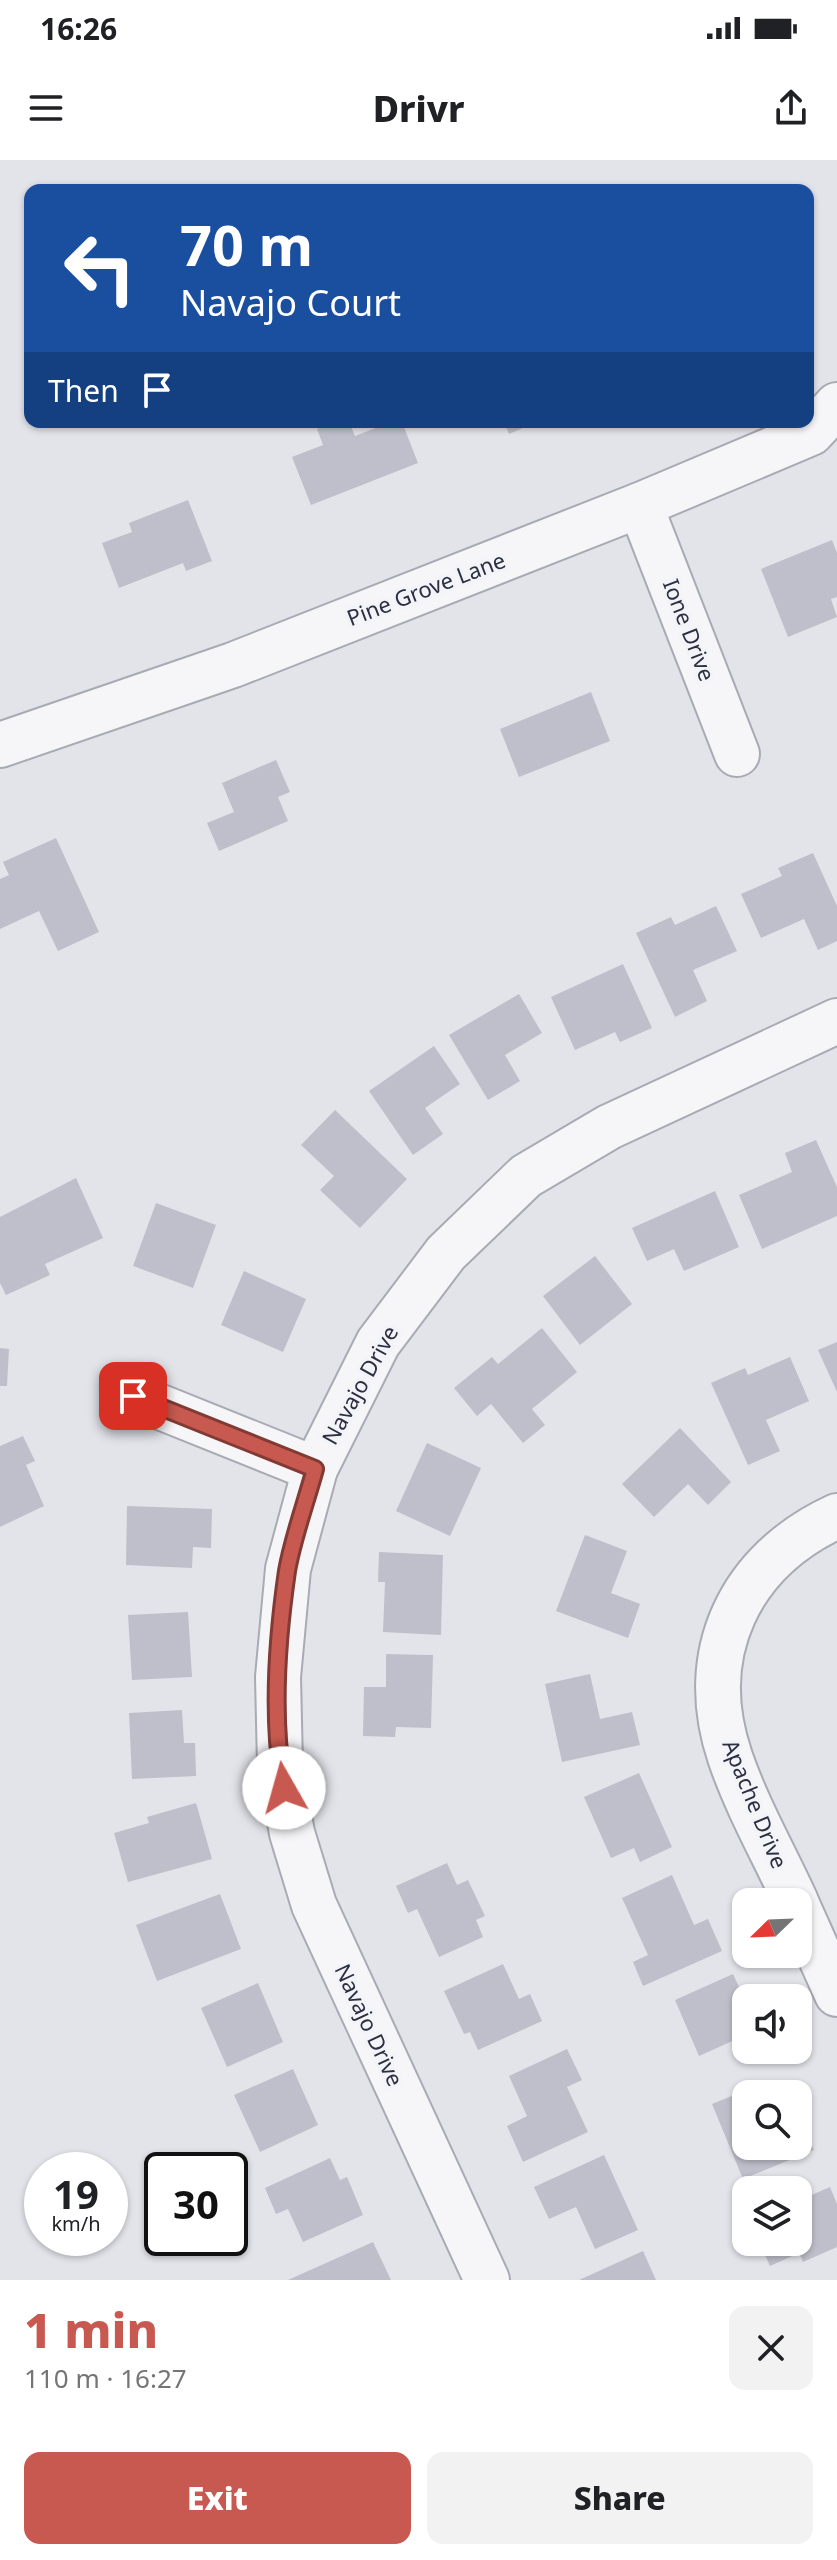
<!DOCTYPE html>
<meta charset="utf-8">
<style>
body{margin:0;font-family:"Noto Sans",sans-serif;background:#f2f2f2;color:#202124;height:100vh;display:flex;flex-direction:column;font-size:30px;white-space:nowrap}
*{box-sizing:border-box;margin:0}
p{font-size:26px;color:#757577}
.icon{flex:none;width:44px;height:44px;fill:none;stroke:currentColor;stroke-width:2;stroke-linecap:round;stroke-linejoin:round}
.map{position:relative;height:2120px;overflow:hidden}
.drawer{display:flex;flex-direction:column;background:#fff;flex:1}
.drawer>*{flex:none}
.hud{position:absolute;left:24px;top:24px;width:790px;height:244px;border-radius:16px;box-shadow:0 2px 6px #0004;background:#1a4fa0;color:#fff;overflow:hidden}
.needle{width:52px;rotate:247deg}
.buttons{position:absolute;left:732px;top:1728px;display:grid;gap:16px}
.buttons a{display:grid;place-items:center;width:80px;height:80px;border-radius:16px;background:#fff;box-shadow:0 2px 6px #0004;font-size:40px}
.speed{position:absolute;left:24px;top:1992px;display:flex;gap:16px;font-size:40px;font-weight:700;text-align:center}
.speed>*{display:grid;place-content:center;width:104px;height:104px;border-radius:50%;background:#fff;box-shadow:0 2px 6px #0004;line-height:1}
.speed small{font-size:20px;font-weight:400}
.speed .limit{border:4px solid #111;border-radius:12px;background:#fff;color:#111}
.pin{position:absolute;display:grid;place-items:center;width:68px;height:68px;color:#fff;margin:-34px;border-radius:16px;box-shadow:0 4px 12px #0006}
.me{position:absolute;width:88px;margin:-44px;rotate:353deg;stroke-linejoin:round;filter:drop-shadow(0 0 6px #0008)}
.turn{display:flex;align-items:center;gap:28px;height:168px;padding:0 24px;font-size:36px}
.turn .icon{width:104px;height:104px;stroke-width:2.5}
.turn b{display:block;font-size:56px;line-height:68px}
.then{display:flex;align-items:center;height:76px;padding:0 24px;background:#0003;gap:16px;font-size:30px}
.round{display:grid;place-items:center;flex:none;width:84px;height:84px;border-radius:16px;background:#f2f2f2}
.headline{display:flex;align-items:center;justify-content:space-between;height:136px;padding:0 24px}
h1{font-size:48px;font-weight:800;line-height:60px;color:#c85950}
.action{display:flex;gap:16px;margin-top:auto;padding:16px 24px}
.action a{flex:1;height:92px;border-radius:16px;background:#c85950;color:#fff;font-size:32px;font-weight:800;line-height:92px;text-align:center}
.action a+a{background:#f2f2f2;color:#202124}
.status{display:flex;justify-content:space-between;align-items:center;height:56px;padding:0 40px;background:#fff;direction:ltr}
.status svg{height:22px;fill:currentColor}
header{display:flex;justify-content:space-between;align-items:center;height:104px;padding:0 24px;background:#fff;font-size:36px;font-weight:800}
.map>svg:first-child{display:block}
.building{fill:#bebfca}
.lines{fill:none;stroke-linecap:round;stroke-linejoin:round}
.minor-casing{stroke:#a8aab4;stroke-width:48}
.minor{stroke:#f6f6f9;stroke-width:44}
.route-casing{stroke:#823a34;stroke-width:20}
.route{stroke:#c85950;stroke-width:14}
.labels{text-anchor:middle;stroke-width:7;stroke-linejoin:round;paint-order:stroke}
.street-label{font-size:22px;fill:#2c2f42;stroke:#f3f4f8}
</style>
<div class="status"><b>16:26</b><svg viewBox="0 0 49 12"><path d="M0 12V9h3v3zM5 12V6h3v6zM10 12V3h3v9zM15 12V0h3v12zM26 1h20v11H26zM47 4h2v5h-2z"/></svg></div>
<header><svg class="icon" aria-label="menu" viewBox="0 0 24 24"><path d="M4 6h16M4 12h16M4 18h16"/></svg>Drivr<svg class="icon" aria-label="share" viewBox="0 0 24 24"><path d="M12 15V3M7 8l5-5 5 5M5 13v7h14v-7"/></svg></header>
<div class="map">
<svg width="837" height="2120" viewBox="0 0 837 2120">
<rect width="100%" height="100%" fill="#e3e4ea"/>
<!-- building -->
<g class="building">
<polygon points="333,262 349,262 355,276 391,262 402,262 418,303 311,345 292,297 323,285 317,269"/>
<polygon points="504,262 537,262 509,274"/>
<polygon points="188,340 212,401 186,411 183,403 119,428 102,383 132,372 129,363"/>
<polygon points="832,380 837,393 837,437 831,439 837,457 788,477 761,409"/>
<polygon points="591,532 610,581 519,617 500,569"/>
<polygon points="276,600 290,632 278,637 288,661 219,691 207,663 234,652 222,623"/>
<polygon points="56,678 99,772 58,791 39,751 0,769 0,719 9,715 3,702"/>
<polygon points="813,693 837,746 837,781 818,790 804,759 761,778 741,734 782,716 778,708"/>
<polygon points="716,746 737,791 693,810 707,841 675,857 636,773 671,757 675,765"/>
<polygon points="623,804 652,868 620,882 615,872 575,890 551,837"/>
<polygon points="519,834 542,873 505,895 520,921 488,940 449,875"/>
<polygon points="434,886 460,924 425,948 443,974 413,995 369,931"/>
<polygon points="335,950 407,1019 360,1068 320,1030 334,1016 301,985"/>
<polygon points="816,980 837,1027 837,1056 762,1089 739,1035 792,1012 785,993"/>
<polygon points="76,1018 103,1078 45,1104 50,1115 6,1135 0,1123 0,1057"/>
<polygon points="715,1031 739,1087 684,1111 674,1089 647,1101 632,1068"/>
<polygon points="156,1043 216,1065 193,1128 133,1106"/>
<polygon points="595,1096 632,1144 580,1185 543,1136"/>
<polygon points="244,1111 306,1139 283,1192 221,1165"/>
<polygon points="542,1168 577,1212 532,1249 545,1265 523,1283 491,1244 477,1256 454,1228 492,1197 498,1204"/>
<polygon points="837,1182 837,1232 818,1190"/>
<polygon points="0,1188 9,1189 7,1226 0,1226"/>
<polygon points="790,1197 809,1241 766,1260 780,1291 748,1305 711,1223 745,1208 748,1215"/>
<polygon points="680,1268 731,1322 708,1345 688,1324 654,1357 622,1324"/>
<polygon points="23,1276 35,1301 26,1305 44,1346 0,1367 0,1286"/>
<polygon points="427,1283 481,1308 450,1376 396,1351"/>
<polygon points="127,1346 212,1349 211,1388 193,1387 192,1408 126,1405"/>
<polygon points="585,1375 627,1391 611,1433 640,1444 628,1478 556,1451"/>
<polygon points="379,1392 443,1395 441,1475 383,1472 385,1422 378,1422"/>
<polygon points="188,1452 192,1517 132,1520 128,1455"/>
<polygon points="386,1494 433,1495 431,1568 396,1567 395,1577 363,1576 364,1527 386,1527"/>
<polygon points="590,1514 600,1559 632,1552 640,1585 562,1602 545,1524"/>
<polygon points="182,1550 184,1583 195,1583 196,1616 132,1619 129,1553"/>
<polygon points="639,1613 672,1687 640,1702 634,1688 611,1698 584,1637"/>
<polygon points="196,1643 212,1699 128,1722 114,1673 149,1663 147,1657"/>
<polygon points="447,1703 457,1725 468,1720 485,1756 476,1760 483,1777 439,1797 417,1749 408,1753 396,1726"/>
<polygon points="672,1715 694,1765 708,1759 722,1791 643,1826 633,1802 648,1795 622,1738"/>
<polygon points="220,1734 241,1789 157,1821 136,1765"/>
<polygon points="503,1804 519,1839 530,1834 542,1861 478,1890 470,1872 464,1874 444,1831"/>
<polygon points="733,1814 746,1842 746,1875 699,1896 675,1840"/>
<polygon points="258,1823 283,1882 227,1907 201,1848"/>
<polygon points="567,1889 582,1920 567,1927 588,1972 523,2002 507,1966 527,1956 509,1916"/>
<polygon points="293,1909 318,1965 260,1992 234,1935"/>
<polygon points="754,1927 757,1934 746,1934 746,1986 798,1986 800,1957 814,1990 743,2019 712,1944"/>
<polygon points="604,1995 638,2070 595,2089 576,2047 549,2059 534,2027"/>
<polygon points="330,1998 340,2020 347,2017 363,2055 303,2082 288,2049 276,2054 265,2028"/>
<polygon points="830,2027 837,2044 837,2087 803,2102 799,2093 770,2106 759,2082 798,2082 798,2041"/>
<polygon points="373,2082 391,2120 288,2120"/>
<polygon points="643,2091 656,2120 579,2120"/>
</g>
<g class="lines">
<defs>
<g id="minor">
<polyline points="640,345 737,594"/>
<polyline points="0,585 233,505 640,345 811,273 837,245"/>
<polyline points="133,1236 315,1309"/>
<path d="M796 1742C774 1694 747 1647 730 1597 695 1494 739 1401 837 1356"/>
<polyline points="798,1747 837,1834"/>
<polyline points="487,2120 314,1745 292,1673 280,1605 278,1517 288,1409 315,1309 378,1183 446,1093 526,1016 609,967 837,861"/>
</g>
</defs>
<!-- minor casing -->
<use href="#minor" class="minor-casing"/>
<!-- minor -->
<use href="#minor" class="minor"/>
</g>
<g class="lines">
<defs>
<path id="route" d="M133 1236 315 1309C306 1342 293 1377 287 1411 277 1480 271 1559 284 1628"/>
</defs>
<!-- route casing -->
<use href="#route" class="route-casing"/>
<!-- route -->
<use href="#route" class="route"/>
</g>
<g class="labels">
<!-- street labels -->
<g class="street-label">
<text transform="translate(426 429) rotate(-21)" y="8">Pine Grove Lane</text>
<text transform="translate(689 470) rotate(69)" y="8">Ione Drive</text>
<text transform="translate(360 1225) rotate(-61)" y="8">Navajo Drive</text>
<text transform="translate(755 1644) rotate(68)" y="8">Apache Drive</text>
<text transform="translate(369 1865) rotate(65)" y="8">Navajo Drive</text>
</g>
</g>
</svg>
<div class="buttons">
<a><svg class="needle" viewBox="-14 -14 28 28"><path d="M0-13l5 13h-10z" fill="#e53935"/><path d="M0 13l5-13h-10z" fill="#757577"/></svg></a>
<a><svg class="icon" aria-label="sound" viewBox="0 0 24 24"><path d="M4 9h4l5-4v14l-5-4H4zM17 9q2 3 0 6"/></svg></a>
<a><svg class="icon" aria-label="search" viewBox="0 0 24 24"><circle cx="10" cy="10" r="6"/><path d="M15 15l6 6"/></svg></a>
<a><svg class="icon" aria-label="layers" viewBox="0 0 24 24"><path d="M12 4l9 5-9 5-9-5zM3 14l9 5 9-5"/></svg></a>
</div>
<div class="speed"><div>19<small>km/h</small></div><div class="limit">30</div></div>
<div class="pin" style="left:133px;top:1236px;background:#d93025"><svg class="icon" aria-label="arrive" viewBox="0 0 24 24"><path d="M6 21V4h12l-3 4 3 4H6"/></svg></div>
<svg class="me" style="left:284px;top:1628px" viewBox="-20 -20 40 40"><circle r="19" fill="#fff"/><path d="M0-13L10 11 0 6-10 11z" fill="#c85950"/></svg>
<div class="hud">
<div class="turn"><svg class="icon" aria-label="left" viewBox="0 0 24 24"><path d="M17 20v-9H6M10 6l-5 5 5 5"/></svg><div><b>70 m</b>Navajo Court</div></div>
<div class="then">Then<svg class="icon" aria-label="arrive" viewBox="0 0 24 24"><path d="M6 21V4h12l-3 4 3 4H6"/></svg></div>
</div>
</div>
<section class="drawer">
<div class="headline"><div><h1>1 min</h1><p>110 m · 16:27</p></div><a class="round"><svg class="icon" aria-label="close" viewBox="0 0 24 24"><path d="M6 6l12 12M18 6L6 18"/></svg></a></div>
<div class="action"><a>Exit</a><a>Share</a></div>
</section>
